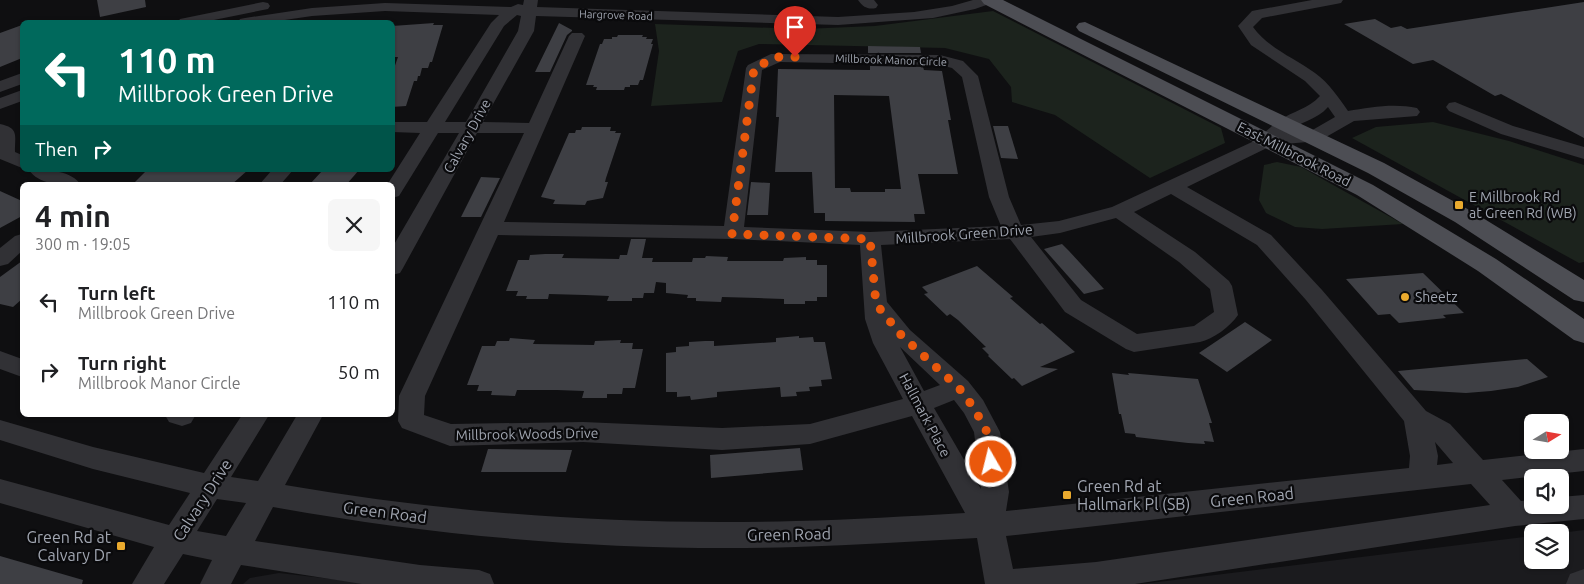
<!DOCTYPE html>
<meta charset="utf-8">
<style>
body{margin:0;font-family:Ubuntu,sans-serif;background:#f6f6f6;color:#202124;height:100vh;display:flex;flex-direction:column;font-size:19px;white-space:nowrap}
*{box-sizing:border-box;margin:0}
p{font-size:16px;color:#757577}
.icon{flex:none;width:28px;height:28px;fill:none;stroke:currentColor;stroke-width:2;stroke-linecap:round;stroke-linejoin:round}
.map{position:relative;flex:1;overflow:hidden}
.drawer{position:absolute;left:20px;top:182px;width:375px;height:235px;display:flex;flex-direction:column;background:#fff;border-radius:8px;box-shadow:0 1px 4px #0004}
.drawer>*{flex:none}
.banner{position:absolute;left:20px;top:20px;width:375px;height:152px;border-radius:8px;box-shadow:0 1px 4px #0004;background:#00695c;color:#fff;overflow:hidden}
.needle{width:32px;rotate:79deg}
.tools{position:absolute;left:1524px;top:414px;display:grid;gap:10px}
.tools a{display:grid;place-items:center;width:45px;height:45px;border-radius:8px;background:#fff;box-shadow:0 1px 4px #0004;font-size:25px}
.pin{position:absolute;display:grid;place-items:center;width:42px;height:42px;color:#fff;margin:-51px -21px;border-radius:50% 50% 50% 0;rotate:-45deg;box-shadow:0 0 5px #0007}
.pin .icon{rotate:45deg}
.me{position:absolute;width:55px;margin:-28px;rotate:352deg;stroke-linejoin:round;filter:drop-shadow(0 0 4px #0008)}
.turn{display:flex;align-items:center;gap:18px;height:105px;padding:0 15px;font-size:22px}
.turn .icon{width:65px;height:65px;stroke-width:2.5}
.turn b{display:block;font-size:35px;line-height:42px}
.then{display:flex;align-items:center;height:48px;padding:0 15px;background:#0003;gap:10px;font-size:19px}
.round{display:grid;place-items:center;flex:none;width:52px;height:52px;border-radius:8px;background:#f6f6f6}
.summary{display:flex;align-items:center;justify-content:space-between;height:85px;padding:0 15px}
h1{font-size:30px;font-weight:700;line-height:38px}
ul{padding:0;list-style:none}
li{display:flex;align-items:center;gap:15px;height:70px;padding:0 15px}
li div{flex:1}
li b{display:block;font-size:19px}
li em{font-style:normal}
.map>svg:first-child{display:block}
.built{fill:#1b1b1e}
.green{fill:#1c231d}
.building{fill:#3e3f44;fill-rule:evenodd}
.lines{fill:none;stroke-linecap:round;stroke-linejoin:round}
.minor{fill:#313135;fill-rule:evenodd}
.major{fill:#4d4e54;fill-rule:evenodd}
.route{stroke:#ea580c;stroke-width:9;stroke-dasharray:0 16.2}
.poi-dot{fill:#eaaa2e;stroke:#0a0a0c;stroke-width:2}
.labels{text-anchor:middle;stroke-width:4.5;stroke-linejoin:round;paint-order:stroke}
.far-street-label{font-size:11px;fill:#a1a6b1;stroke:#0a0a0c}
.street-label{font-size:14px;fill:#a1a6b1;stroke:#0a0a0c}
.poi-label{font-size:14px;fill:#a1a6b1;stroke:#0a0a0c;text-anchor:start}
.near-poi-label{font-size:16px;fill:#a1a6b1;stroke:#0a0a0c;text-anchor:start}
.near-street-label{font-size:16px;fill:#a1a6b1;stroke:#0a0a0c}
</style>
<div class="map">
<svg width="1584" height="584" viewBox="0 0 1584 584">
<rect width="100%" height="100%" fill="#0f0f11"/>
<!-- built -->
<g class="built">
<polygon points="1584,530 1584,584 1142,584 1532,536 1532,560 1560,560 1560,533"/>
<polygon points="279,573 376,584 243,584 250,578"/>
</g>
<!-- green -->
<g class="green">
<polygon points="993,11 1221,128 1225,143 1150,178 1055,115 1012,102 1011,87 989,59 945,48 759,44 738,51 722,102 651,106 659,51 655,24 803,29 875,26"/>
<polygon points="1433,122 1509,141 1584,165 1584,262 1579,263 1352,138 1376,127"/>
<polygon points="1277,162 1301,167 1403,224 1322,229 1295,227 1266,213 1259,200 1264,165"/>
</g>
<!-- building -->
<g class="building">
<polygon points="97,0 145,0 146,7 100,17"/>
<polygon points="1584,2 1584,138 1501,94 1495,96 1433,60 1413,64 1344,24 1375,19 1391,28 1401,26 1407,29"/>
<polygon points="434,23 433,25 443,25 432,62 430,62 428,68 422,68 420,76 418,76 417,81 414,81 406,106 392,107 392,74 398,57 392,57 392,26"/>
<polygon points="559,23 572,30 572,31 567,35 550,72 535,72"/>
<polygon points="22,25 22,58 0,67 0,33"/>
<polygon points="618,35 643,35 642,37 647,37 646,39 653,39 651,44 653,44 643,80 640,80 638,85 630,85 630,87 625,87 624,90 596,90 597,87 593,87 594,85 586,85 600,44 602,44 604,39 612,39 612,37 617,37"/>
<polygon points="868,46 920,47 921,53 868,53"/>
<path d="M870 66 923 67 924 70 942 71 951 120H948L958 174H918L925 214H914L915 222 825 221V213H814L812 172H775L779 117H776L778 69 870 70ZM834 95 889 96 901 189H885V192H851L850 188H835Z"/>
<polygon points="993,126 1008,126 1018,159 1001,158"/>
<polygon points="582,127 611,127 610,131 616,131 615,133 621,133 606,178 605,182 608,182 603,198 587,201 585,205 553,204 555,200 541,197 569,133 575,133 576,130 581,130"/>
<polygon points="147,170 248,170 231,185 132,185"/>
<polygon points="323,170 359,170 346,185 309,185"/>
<polygon points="481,177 500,178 481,217 461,217"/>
<polygon points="751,182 770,183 768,215 747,215"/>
<polygon points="0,191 22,201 22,216 0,228"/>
<polygon points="631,239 646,239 642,258 653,258 652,262 692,262 693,258 705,258 706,256 728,257 727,261 783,261 784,258 806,257 806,260 817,260 817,265 827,265 827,297 817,297 817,301 805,301 805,304 784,304 784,299 758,298 722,297 721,302 696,301 696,298 687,298 688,295 666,293 666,283 656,282 654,293 644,293 643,298 632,298 632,301 607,301 609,296 585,295 549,294 548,299 526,299 527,296 516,296 518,291 506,291 518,260 529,260 530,255 545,254 564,254 562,258 619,259 620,255 627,255"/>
<polygon points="1062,244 1069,251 1104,289 1084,294 1044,249"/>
<polygon points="22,261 22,299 13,307 0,304 0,277"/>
<polygon points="977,266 1013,297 1010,298 1040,324 1042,323 1075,352 1040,367 1058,369 1022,386 1014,378 1012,379 988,356 989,355 982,348 986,347 958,320 950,314 947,316 924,294 928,293 922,287"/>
<polygon points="1423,273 1464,313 1443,315 1446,318 1399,323 1390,314 1378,315 1346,279"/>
<polygon points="1245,322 1272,340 1227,372 1199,353"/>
<polygon points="799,336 799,338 813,337 814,342 825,342 832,379 821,380 822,386 809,387 810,391 796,392 797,396 781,397 780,387 717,392 717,397 691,400 690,396 677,397 677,392 666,392 666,353 676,352 676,347 689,346 689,342 705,341 714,341 714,346 776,342 776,338"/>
<polygon points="510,338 535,340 533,344 594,345 595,341 621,340 620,343 633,343 632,349 643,349 635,388 623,388 622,394 607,394 607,398 582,398 584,391 557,390 517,390 515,396 491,395 492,391 477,391 479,385 467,385 482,346 495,346 497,341 509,341"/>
<polygon points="1527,359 1548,377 1518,387 1491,391 1466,393 1414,390 1398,371"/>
<polygon points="1112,373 1129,375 1128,373 1198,379 1212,423 1209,423 1214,442 1204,441 1205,444 1188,443 1136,437 1135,434 1125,433 1121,414 1119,414"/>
<polygon points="800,448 803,470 711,478 710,455"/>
<polygon points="488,449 572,450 566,472 481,472"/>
<polygon points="0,556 83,580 82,584 0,584"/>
</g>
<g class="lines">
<!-- minor -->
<g class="minor">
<path d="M524 0H538L537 7 838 17 914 12 952 6 973 0H994L992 3 975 9 933 18 838 25 536 16 534 31 483 122 529 123 569 36 572 33H582L585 36 504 222 724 226 746 68 748 65 771 54 940 55 963 61 978 76 1009 197 1021 225 1059 221 1112 207 1252 142C1263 136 1269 127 1280 120 1293 111 1308 109 1320 96L1305 81 1251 45 1238 26 1252 11 1257 10 1312 0H1343L1341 3 1336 4 1262 18 1253 27C1268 48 1294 58 1315 73 1329 83 1339 98 1348 111 1370 107 1395 103 1417 108L1420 112 1417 116 1354 121 1319 141 1273 145 1187 187 1271 235 1322 290 1426 411 1450 424 1483 460 1584 449V471L1502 480 1521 501 1532 500V505H1560V497L1584 495V519L1515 526 1135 584H985L977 538C917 541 856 545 796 547 621 552 445 538 273 507L255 541 420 565 479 570 490 574 494 584H362L241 565 231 584H200L212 560 183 554 164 584H132L154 547 0 503V479L169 525 190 493 93 469 0 440V420L93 447 204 473 242 415H269L231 477 258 481 297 415H323L285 485C453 514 625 526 796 521 852 520 909 516 965 513L912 416 810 444 722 450 583 442 450 446 402 428 398 421 399 396 524 133H477L403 268 400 273 392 275V248L459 133H438L399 196 392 198V185H387L420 133 392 132V122H427L491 23 499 15 385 11 312 16 271 22H238L240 19 245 18 312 8 385 3 511 7 518 4 523 5ZM517 15 521 16 518 31 466 122H445L504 26ZM780 62 940 65 952 68 962 77 989 197 1001 226 870 232 744 227 762 70ZM1328 107 1335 117 1309 132 1286 133C1299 122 1317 120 1328 107ZM1171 194 1257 245 1306 300 1404 421 1410 456 1409 468 1006 511 1009 492 1000 432 983 400 968 381 910 330 887 302 881 245 1010 239 1065 312 1126 349 1134 352 1200 342C1213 339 1230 327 1238 315L1232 286 1229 281 1195 252 1134 212ZM1116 218 1179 262 1210 289 1214 312 1194 326 1137 334 1081 300 1031 237 1060 233ZM498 235 733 239 860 245 865 319 873 343 903 399 810 424 722 428 583 422 451 424 424 415 425 396ZM900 347 940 385 924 391ZM954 400 964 413 974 432 981 489 934 408ZM1435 442 1453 463 1437 465 1438 456ZM1471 484 1490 505 1096 562 1013 569 1006 536ZM217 499 246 503 226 536 197 531Z"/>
<path d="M858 0H874L878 5 876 8C868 10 863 7 858 0Z"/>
<polygon points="263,2 268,3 270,6 268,9 204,22 178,22 180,19 185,18"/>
<polygon points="22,73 22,84 0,92 0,81"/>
<polygon points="22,90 22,101 0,109 0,98"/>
<polygon points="1455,102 1513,126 1584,147 1584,159 1501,134 1449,111 1446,107 1449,103"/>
<path d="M0 124C19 128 15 135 15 152L22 155V168L0 159Z"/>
<path d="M29 170C46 170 70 169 81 185 64 185 40 186 29 170Z"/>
<polygon points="272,170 293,170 280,185 259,185"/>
<polygon points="22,234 22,251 8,264 0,266 0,248 15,236"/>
<polygon points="0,351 22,359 22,377 0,369"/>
<polygon points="165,415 194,415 195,416 191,423 182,426 169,422"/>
<polygon points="1584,569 1584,584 1566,584 1570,574"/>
</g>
<!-- major -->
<g class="major">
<polygon points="981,0 1003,0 1373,185 1496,259 1584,319 1584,343 1574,340 1478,271 1357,195 984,4"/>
<polygon points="1085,22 1384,163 1473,212 1584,280 1584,302 1574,300 1455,222 1368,173 1079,31 1076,27 1079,23"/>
</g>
</g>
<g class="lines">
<!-- route -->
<polyline class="route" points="795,57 777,57 754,68 732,234 870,239 876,304 902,336 959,388 974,408 987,432 991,462"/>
</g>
<!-- markers -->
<g class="poi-dot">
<rect x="1454" y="200" width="10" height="10" rx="2.5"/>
<circle cx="1405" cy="297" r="5"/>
<rect x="1062" y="490" width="10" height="10" rx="2.5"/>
<rect x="116" y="541" width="10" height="10" rx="2.5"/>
</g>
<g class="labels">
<!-- far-street labels -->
<g class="far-street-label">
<text transform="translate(616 15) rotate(2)" y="4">Hargrove Road</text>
<text transform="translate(891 60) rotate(2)" y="4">Millbrook Manor Circle</text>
</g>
<!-- street labels -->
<g class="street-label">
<text transform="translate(467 136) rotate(-61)" y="5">Calvary Drive</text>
<text transform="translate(1294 154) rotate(27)" y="5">East Millbrook Road</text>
<text transform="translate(964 234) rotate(-4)" y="5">Millbrook Green Drive</text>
<text transform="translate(925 415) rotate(62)" y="5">Hallmark Place</text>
<text transform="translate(527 434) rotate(-1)" y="5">Millbrook Woods Drive</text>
</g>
<!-- poi labels -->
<g class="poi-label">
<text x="1469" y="202">E Millbrook Rd<tspan x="1469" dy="16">at Green Rd (WB)</tspan></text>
<text x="1415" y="302">Sheetz</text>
</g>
<!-- near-poi labels -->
<g class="near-poi-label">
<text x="1077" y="492">Green Rd at<tspan x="1077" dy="18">Hallmark Pl (SB)</tspan></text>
<text x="111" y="543" text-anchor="end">Green Rd at<tspan x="111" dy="18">Calvary Dr</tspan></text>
</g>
<!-- near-street labels -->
<g class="near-street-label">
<text transform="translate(1252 497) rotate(-6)" y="6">Green Road</text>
<text transform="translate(202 500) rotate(-57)" y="6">Calvary Drive</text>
<text transform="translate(385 512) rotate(7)" y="6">Green Road</text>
<text transform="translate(789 534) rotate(-1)" y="6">Green Road</text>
</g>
</g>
</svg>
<div class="tools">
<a><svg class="needle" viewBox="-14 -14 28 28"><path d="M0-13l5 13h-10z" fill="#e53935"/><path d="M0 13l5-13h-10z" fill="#757577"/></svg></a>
<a><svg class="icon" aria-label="sound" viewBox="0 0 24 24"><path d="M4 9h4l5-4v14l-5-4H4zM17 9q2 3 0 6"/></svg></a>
<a><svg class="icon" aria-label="layers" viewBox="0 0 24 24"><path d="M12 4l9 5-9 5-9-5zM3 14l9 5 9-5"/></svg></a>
</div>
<div class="pin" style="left:795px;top:57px;background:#d93025"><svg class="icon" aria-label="arrive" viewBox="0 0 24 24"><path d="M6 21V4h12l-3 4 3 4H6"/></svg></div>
<svg class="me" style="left:991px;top:462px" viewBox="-20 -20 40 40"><circle r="17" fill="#ea580c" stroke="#fff" stroke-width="3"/><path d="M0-11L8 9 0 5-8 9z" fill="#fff"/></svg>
<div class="banner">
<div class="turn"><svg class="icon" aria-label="left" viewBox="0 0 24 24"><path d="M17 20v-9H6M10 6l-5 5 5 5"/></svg><div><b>110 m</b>Millbrook Green Drive</div></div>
<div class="then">Then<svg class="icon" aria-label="right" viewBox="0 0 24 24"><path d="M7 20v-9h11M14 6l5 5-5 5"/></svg></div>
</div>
<section class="drawer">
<div class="summary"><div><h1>4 min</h1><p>300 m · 19:05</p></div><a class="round"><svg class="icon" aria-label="close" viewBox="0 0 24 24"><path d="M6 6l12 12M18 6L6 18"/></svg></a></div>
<ul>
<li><svg class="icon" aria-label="left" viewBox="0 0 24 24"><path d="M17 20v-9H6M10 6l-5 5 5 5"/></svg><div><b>Turn left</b><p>Millbrook Green Drive</p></div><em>110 m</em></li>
<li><svg class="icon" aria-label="right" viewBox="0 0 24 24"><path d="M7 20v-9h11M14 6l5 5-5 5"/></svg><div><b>Turn right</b><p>Millbrook Manor Circle</p></div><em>50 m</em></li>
</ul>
</section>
</div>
